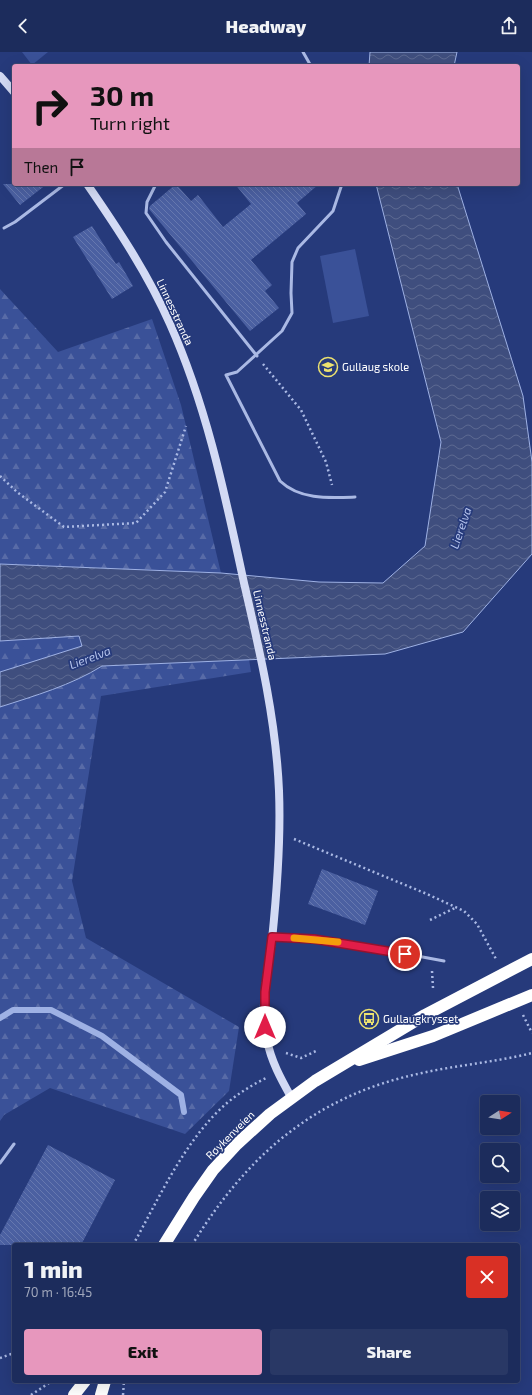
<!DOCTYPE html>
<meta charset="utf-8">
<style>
body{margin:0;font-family:"Exo 2",sans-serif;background:#293865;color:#f1f3f6;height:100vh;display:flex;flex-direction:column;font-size:15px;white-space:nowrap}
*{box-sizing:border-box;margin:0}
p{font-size:13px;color:#a0a7bb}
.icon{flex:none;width:22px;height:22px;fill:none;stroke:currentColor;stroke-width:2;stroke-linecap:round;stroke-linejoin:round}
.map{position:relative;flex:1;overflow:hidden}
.details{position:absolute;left:12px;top:1191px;width:508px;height:140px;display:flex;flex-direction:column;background:#1c2c5c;border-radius:4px;box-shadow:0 4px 16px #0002,0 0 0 1px #3a4872}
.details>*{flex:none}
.guide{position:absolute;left:12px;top:12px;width:508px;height:122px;border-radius:4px;box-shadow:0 4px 16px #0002,0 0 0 1px #3a4872;background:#e797bd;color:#111;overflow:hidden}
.needle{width:26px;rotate:78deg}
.fabs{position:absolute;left:480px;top:1043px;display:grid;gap:8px}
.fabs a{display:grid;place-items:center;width:40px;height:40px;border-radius:4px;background:#1c2c5c;box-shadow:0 4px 16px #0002,0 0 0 1px #3a4872;font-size:20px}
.pin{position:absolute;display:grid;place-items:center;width:34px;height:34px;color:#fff;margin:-17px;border:2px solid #fff;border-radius:50%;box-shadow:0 1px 4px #0007}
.me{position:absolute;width:44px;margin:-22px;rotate:0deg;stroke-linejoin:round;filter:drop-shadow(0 0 3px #0008)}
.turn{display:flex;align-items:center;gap:14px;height:84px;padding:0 12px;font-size:18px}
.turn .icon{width:52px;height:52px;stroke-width:2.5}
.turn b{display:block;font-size:28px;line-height:34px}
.then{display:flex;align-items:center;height:38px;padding:0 12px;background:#0003;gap:8px;font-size:15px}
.round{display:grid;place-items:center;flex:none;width:42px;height:42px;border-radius:4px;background:#293865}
.overview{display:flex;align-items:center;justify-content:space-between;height:68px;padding:0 12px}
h1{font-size:24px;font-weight:800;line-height:30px}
.button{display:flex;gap:8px;margin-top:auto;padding:8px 12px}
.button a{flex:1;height:46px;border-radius:4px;background:#e797bd;color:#111;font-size:16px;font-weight:800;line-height:46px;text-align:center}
.button a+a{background:#293865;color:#f1f3f6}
header{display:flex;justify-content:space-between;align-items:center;height:52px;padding:0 12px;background:#1c2c5c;font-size:18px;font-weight:800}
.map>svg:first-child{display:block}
.forest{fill:url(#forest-firs)}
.park{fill:#3a5198}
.water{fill:url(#water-waves);stroke:#9eb1e4}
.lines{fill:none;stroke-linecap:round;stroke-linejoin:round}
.stream{stroke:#9eb1e4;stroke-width:6}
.building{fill:url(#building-back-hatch)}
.path{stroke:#aab9e4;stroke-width:2.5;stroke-dasharray:2 3;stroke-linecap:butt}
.lane{stroke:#aab9e4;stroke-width:3}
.secondary{stroke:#d3daf4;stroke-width:8}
.highway{stroke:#fff;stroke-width:12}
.route-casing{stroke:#92132f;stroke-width:10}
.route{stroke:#e11d48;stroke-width:7}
.slow{stroke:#f59e0b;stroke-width:7}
.labels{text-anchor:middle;stroke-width:3.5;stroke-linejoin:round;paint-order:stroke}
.street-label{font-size:11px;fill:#fff;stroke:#263a7b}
.poi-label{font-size:11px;fill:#fff;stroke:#263a7b;text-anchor:start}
.water-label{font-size:12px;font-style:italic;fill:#b5c3ec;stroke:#263a7b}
</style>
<header><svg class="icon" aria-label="back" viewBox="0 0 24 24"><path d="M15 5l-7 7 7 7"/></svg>Headway<svg class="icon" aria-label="share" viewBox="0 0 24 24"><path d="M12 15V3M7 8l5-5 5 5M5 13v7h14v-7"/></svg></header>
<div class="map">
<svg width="532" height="1343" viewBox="0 0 532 1343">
<defs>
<pattern id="forest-firs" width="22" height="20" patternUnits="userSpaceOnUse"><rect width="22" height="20" fill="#3a5198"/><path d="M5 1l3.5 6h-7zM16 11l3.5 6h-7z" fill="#586ba7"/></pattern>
<pattern id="water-waves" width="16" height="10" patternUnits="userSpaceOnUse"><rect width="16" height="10" fill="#3f4e7e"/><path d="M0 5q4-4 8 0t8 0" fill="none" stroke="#5c6991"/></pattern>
<pattern id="building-back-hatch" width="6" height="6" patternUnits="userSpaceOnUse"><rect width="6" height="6" fill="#4b60a1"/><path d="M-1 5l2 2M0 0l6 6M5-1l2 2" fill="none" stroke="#6678af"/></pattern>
</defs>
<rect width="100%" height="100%" fill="#263a7b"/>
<!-- forest -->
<g class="forest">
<polygon points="0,237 58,300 152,267 181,353 221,521 0,512"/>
<polygon points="79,584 83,595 0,620 0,589"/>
<path d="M249 607 251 620 101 644 72 829 86 886 239 975 229 1039 185 1082 50 1036 4 1063 0 1069V655C34 644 72 633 102 614Z"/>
</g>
<!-- park -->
<g class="park">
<polygon points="22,0 48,0 32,13"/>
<polygon points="355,197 369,264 333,271 320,204"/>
</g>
<!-- water -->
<g class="water">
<polygon points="370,0 457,0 454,14 369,14"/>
<path d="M376 132H457L523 344 532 410V502L463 580 385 602 102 614C72 633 34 644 0 655V620L82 594 79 584 0 589V512L221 521 319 530 383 531 425 494 441 390Z"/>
</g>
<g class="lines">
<!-- stream -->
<polyline class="stream" points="0,966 13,958 51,958 102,984 181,1043 184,1060"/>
</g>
<!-- building -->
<g class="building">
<polygon points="3,132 47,132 20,153"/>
<polygon points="176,132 191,149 198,143 223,175 251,152 235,132 319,132 297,151 306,162 251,208 272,233 265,239 279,256 250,279 149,157 150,154"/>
<polygon points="92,174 116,212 119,210 133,234 112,247 73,185"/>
<polygon points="322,817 378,839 365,873 308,852"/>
<polygon points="48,1093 115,1128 81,1193 0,1193 0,1183"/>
</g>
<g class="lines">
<!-- path -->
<g class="path">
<polyline points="263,312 301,358 326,410 332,433"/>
<polyline points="0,424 17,440 64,475 136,471 165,440 186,374"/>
<polyline points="294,787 427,842 464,859 477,872 496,907"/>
<polyline points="430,868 457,855"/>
<polyline points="432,919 433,936"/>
<polyline points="523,963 532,981"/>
<polyline points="286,1001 301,1006 316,999"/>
<path d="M133 1193C159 1146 186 1086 227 1051 239 1041 252 1033 266 1026"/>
<path d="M192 1193C248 1102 316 1043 422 1021 458 1013 496 1010 532 1001"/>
<polyline points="0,1306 14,1301"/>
<polyline points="31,1343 52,1329"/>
<polyline points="123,1343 124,1329"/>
</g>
<!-- lane -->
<g class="lane">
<polyline points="303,0 311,14"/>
<polyline points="156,132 147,150 146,161 166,190 257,304"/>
<path d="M342 132 333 159 298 196 292 210 291 241 292 261 282 279 237 320 226 323 280 429C300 448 329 446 355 445"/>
<polyline points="4,176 15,170 65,132"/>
<polyline points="274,885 314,887 353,892 444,909"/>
<polyline points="0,1111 14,1092"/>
</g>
<!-- secondary -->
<g class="secondary">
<polyline points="0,24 14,40"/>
<path d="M87 132C118 177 148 222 170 272 207 355 225 443 244 531 260 600 276 668 279 739 281 789 277 839 272 888 268 920 259 956 267 988 271 1009 281 1027 291 1045"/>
</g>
<!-- highway -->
<g class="highway">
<polyline points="359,1008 433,984 532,943"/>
<polyline points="164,1193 194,1145 213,1118 237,1092 270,1062 315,1029 425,963 532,907"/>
<polyline points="74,1343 85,1329"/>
<polyline points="101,1343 105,1329"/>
</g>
</g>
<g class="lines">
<defs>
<polyline id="route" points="265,975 265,940 272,885 314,887 405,902"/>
</defs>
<!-- route casing -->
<use href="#route" class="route-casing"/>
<!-- route -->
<use href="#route" class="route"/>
<!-- slow -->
<polyline class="slow" points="294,886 338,890"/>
</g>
<!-- icons -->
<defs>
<symbol id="school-ring" viewBox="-11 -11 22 22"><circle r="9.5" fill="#263a7b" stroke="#ece16f" stroke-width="1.5"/><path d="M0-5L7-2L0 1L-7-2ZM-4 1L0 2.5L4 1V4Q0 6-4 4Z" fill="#ece16f"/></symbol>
<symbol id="bus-ring" viewBox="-11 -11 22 22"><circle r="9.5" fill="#263a7b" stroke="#ece16f" stroke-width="1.5"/><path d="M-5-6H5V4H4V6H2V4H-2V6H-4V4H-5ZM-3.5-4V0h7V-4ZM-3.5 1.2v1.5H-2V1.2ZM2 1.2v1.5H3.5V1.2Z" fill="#ece16f"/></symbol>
</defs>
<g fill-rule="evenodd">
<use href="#school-ring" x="317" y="304" width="22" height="22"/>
<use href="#bus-ring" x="358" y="956" width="22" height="22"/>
</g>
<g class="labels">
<!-- street labels -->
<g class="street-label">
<text transform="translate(175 260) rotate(65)" y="4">Linnesstranda</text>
<text transform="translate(265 573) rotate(77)" y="4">Linnesstranda</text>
<text transform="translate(230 1083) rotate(-45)" y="4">Røykenveien</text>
</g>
<!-- poi labels -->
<g class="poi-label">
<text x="342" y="319">Gullaug skole</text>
<text x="383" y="971">Gullaugkrysset</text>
</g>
<!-- water labels -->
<g class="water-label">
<text transform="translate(461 476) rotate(-71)" y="4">Lierelva</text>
<text transform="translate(90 606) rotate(-21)" y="4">Lierelva</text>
</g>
</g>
</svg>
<div class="fabs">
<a><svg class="needle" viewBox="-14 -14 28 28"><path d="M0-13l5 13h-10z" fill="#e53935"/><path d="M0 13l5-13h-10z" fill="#a0a7bb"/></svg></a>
<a><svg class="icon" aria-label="search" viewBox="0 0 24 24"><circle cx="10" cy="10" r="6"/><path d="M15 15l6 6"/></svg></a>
<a><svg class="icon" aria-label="layers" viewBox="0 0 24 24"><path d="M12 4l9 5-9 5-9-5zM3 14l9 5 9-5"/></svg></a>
</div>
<div class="pin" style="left:405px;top:902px;background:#d93025"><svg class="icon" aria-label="arrive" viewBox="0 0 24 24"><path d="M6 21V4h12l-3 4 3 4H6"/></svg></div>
<svg class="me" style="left:265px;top:975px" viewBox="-20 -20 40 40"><circle r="19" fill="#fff"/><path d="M0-13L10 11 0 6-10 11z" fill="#e11d48"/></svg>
<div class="guide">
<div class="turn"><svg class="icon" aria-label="right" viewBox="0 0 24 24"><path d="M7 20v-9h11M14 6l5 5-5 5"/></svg><div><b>30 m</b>Turn right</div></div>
<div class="then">Then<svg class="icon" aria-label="arrive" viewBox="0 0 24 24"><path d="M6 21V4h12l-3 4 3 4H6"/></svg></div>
</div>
<section class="details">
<div class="overview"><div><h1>1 min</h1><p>70 m · 16:45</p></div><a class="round" style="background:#d93025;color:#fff"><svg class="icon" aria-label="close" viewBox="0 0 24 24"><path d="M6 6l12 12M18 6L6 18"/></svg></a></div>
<div class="button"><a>Exit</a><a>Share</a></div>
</section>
</div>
